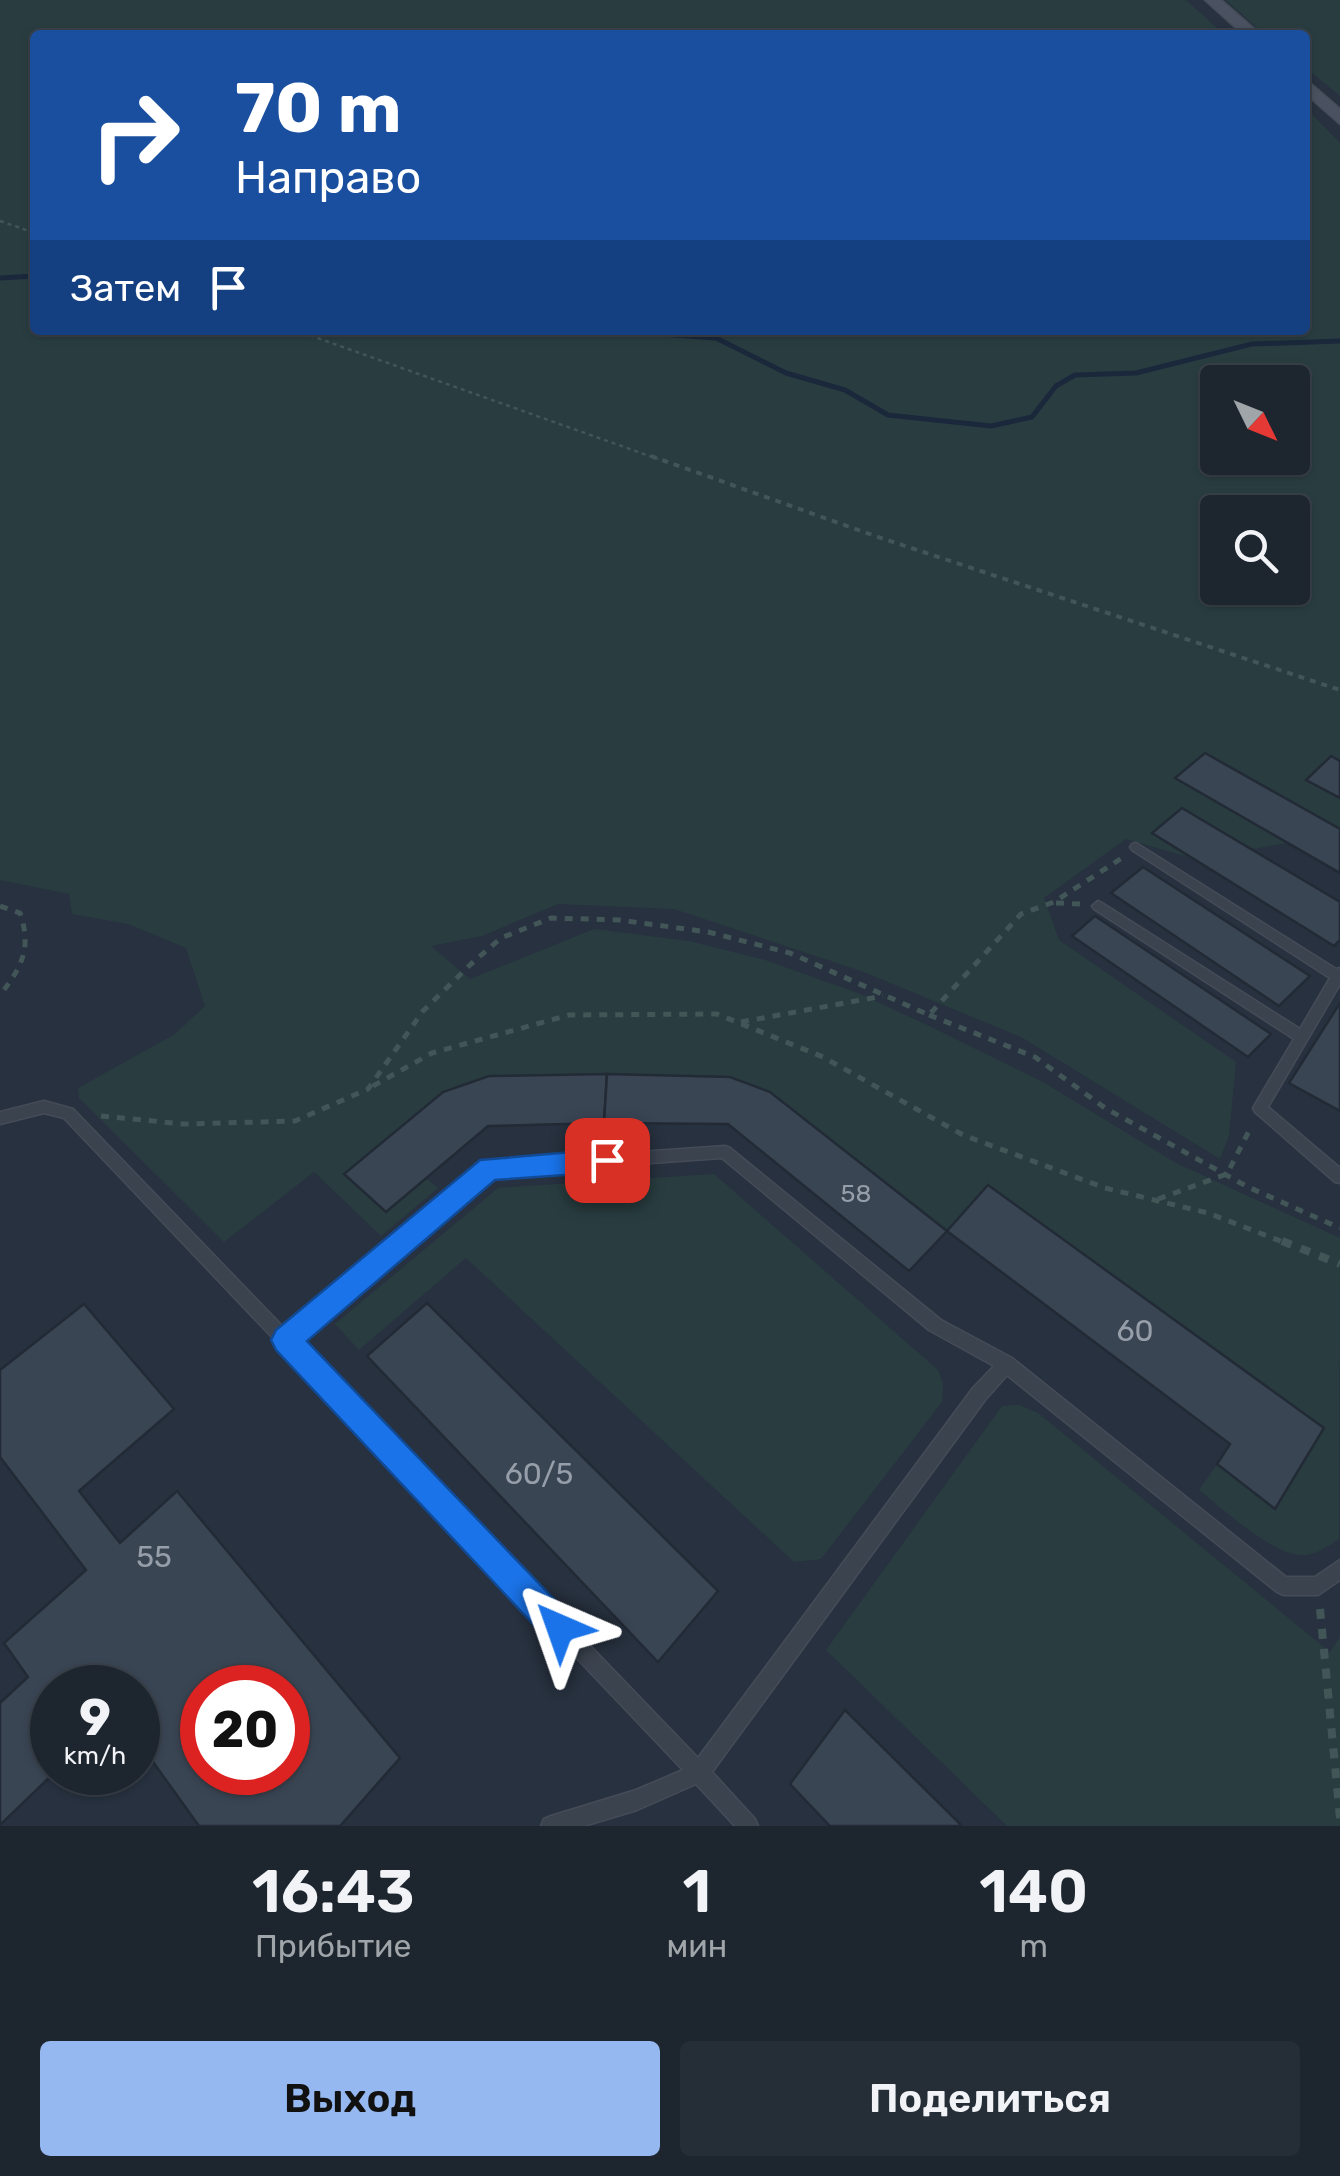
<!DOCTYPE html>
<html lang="ru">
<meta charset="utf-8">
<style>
body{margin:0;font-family:Rubik,sans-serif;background:#252d37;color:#f1f3f6;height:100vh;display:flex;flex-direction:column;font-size:38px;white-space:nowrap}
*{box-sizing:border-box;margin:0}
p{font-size:32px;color:#a0a5aa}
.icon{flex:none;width:55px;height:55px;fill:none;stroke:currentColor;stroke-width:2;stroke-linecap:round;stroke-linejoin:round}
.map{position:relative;height:1826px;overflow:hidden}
.panel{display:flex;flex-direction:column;background:#1d252f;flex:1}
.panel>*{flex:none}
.top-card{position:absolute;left:30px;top:30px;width:1280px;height:305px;border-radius:10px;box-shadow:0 2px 8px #0004,0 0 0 2px #3b424b;background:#1a4fa0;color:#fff;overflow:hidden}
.needle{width:65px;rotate:133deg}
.buttons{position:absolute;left:1200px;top:365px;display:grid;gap:20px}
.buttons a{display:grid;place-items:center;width:110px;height:110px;border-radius:10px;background:#1d252f;box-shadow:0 2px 8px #0004,0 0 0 2px #3b424b;font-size:50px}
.speed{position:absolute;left:30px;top:1665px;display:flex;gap:20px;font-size:50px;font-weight:700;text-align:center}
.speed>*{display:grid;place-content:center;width:130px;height:130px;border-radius:50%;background:#1d252f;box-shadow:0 2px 8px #0004,0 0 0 2px #3b424b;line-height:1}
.speed small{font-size:25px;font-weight:400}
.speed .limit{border:15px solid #d22;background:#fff;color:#111}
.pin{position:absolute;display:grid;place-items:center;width:85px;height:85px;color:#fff;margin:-42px;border-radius:20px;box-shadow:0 5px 15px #0006}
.me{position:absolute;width:110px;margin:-55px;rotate:317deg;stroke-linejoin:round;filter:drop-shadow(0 0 8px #0008)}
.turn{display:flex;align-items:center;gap:35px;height:210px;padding:0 40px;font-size:45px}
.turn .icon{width:130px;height:130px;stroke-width:2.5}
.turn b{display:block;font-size:70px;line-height:85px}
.then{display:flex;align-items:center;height:95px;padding:0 40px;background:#0003;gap:20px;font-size:38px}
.eta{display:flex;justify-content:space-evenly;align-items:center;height:170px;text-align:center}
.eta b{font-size:60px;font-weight:600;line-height:70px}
.action{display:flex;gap:20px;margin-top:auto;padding:20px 40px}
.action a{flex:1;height:115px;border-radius:10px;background:#95b8f1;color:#111;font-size:40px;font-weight:600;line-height:115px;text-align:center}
.action a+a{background:#252d37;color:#f1f3f6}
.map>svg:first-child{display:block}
.green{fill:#293d40;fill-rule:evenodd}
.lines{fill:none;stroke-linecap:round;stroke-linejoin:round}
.stream{stroke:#1b283c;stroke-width:5}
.building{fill:#3a4554;stroke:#222a36;stroke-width:2.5;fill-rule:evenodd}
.service-casing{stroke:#454c58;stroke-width:3}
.secondary-casing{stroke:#454c58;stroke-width:3}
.path-far3{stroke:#425658;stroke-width:2.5;stroke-dasharray:4 4;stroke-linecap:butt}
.path-far2{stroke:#425658;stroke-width:4;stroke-dasharray:6 6;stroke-linecap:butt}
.path-far1{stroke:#425658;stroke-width:5;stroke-dasharray:8 8;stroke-linecap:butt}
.path{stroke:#425658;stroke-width:8;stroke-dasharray:10 10;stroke-linecap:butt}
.service{fill:#3b434f;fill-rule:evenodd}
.secondary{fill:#4a5261;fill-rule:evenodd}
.route{fill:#1a73e8;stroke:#114b97;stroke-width:2.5}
.labels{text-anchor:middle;stroke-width:10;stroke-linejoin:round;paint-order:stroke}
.number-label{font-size:25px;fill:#969eaa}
.near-number-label{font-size:30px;fill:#969eaa}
</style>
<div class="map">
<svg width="1340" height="1826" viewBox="0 0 1340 1826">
<rect width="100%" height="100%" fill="#27313f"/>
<!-- green -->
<g class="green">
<path d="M0 0H1186L1225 35H35V330H1305V107L1340 143V834L1195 859 1126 839 1044 898 1059 940 1236 1062 1229 1136 1220 1159 1021 1037 861 971 674 909 558 904 482 936 431 946 470 979 594 929 689 941 765 960 858 993 927 1025 1043 1082 1176 1163 1340 1238 1339 1539C1327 1547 1317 1555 1302 1555 1273 1556 1222 1508 1199 1490L1217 1464 1275 1508 1324 1427 988 1185 947 1231 770 1092 730 1077 607 1074 345 1174 386 1212 427 1179 438 1188 381 1236 314 1172 224 1242 79 1098 78 1088 175 1034 205 1006 186 948 128 924 72 914 69 894 0 880ZM1218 382H1292V458H1218ZM1218 512H1292V588H1218Z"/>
<polygon points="1226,0 1340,0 1340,96 1305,67 1305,35 1265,35"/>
<polygon points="714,1174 938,1370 943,1383 942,1402 821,1559 794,1562 466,1258 359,1350 335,1324 498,1188"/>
<polygon points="1019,1405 1038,1413 1330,1652 1340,1637 1340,1826 1007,1826 826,1650 1002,1406"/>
</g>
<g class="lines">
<!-- stream -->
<g class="stream">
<polyline points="0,278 35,276"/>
<polyline points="607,330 716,338 786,373 845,390 888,415 991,426 1032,417 1056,386 1075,375 1136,373 1252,344 1340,341"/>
</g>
</g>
<!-- building -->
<g class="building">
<polygon points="1205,753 1340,829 1340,873 1175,778"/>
<polygon points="1331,756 1340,761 1340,798 1306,780"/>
<polygon points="1182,808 1340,902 1340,940 1334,946 1152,833"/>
<polygon points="1143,867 1310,976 1279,1006 1111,893"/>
<polygon points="1095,916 1271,1034 1248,1057 1072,936"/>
<polygon points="1340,1003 1340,1111 1289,1083"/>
<polygon points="607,1074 604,1123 488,1126 386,1212 344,1174 443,1092 489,1076"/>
<polygon points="607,1074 730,1077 770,1092 947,1231 909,1271 728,1124 604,1123"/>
<polygon points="988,1185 1324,1428 1275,1509 1217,1464 1230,1444 947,1231"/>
<polygon points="427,1303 718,1591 658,1662 367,1356"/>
<path d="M84 1304 174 1409 79 1491 120 1543 177 1491 400 1758 340 1826H199L138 1741V1688H52L55 1772 0 1825V1703L28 1677 4 1643 86 1570 0 1457V1370ZM202 1688H288V1772H202Z"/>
<polygon points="845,1710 962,1826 830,1826 790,1784"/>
</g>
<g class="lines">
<defs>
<g id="service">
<polygon points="1136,843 1336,969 1340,968 1340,984 1268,1107 1340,1168 1340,1183 1335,1182 1255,1112 1253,1108 1294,1039 1094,909 1092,906 1098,901 1102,903 1300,1029 1330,978 1132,850 1130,847 1132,844"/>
<path d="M44 1101 73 1109 286 1330 484 1163 725 1146 730 1148 941 1320 1012 1358 1286 1577H1315L1340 1560V1580L1318 1595H1283L1277 1592 1007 1375 985 1400 712 1772 755 1819 758 1826H735L696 1784 637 1810 584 1826H541L544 1819 551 1816 636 1790 683 1770 64 1118 44 1113 0 1124V1112ZM722 1158 929 1330 994 1366 973 1388 698 1758 297 1341 492 1174Z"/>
</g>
<g id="secondary">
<polygon points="1205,0 1221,0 1261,35 1244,35"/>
<polygon points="1305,79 1340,109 1340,124 1305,93"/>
</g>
</defs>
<!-- service casing -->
<use href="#service" class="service-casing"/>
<!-- secondary casing -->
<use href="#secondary" class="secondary-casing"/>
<!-- path-far3 -->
<g class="path-far3">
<polyline points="0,221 35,233"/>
<polyline points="295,330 658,459"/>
</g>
<!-- path-far2 -->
<polyline class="path-far2" points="651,456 875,536 1340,690"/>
<!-- path-far1 -->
<g class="path-far1">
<polyline points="1056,903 1080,904"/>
<path d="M0 906 20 913C32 948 22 967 0 995"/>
<polyline points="929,1015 1035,1057 1105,1108 1248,1187 1340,1228"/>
<polyline points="741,1022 883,996"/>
<polyline points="373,1086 432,1053 569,1015 717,1014 823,1057 963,1135 1105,1188 1208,1213 1288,1244"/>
<polyline points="101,1116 184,1124 295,1121 368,1089 423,1011 471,964 501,938 551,918 619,920 708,932 790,953 929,1015 1021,914 1054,902 1122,858"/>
<polyline points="1158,1199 1227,1174 1250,1129"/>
</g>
<!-- path -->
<g class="path">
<polyline points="1282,1241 1340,1264"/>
<polyline points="1320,1609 1340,1818"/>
</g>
<!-- service -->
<use href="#service" class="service"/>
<!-- secondary -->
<use href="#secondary" class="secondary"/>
</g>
<!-- route -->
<polygon class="route" points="607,1149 616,1152 620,1160 616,1169 607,1172 495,1180 307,1341 571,1617 576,1628 571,1640 560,1645 548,1640 276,1350 271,1340 276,1330 480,1160"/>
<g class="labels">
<!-- number labels -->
<g class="number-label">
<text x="856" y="1202">58</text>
</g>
<!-- near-number labels -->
<g class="near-number-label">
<text x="1135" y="1341">60</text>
<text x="539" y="1484">60/5</text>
<text x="154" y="1567">55</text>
</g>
</g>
</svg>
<div class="buttons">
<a><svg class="needle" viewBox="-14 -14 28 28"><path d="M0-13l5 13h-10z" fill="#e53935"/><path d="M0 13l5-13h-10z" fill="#a0a5aa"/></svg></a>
<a><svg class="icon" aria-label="search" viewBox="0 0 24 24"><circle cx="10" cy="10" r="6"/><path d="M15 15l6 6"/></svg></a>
</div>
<div class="speed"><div>9<small>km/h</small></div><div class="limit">20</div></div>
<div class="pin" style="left:607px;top:1160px;background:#d93025"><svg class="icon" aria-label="arrive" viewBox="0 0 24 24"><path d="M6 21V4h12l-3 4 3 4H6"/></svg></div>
<svg class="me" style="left:560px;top:1628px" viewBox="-20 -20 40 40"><path d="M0-17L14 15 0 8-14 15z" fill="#1a73e8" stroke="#fff" stroke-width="4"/></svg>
<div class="top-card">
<div class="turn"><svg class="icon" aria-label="right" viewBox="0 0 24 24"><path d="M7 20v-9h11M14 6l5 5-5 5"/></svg><div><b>70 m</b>Направо</div></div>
<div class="then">Затем<svg class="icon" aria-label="arrive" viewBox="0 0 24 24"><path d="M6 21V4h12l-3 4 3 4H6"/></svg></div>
</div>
</div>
<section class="panel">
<div class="eta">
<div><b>16:43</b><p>Прибытие</p></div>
<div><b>1</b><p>мин</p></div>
<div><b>140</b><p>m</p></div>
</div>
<div class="action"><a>Выход</a><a>Поделиться</a></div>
</section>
